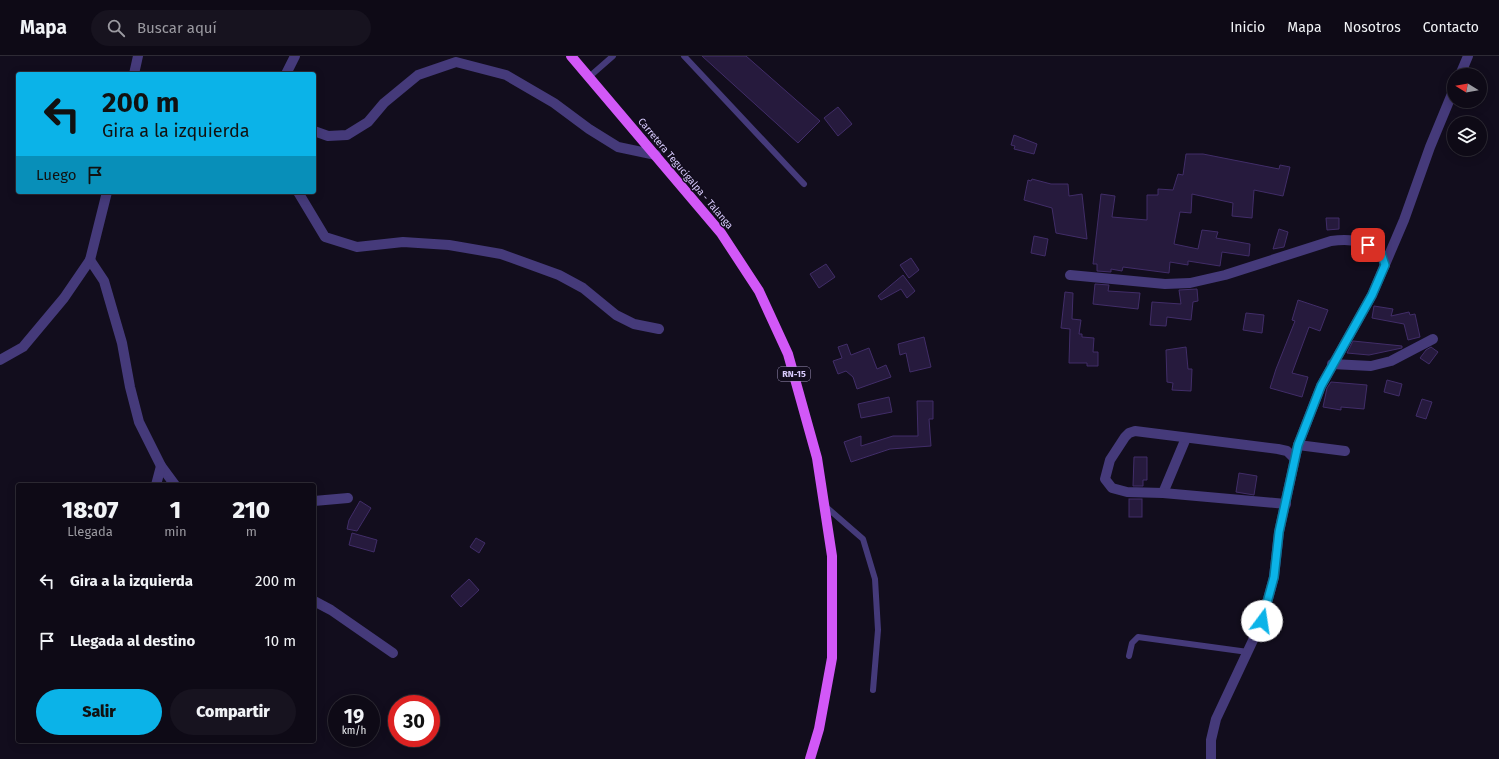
<!DOCTYPE html>
<html lang="es">
<meta charset="utf-8">
<style>
body{margin:0;font-family:"Fira Sans",sans-serif;background:#17131f;color:#f1f3f6;height:100vh;display:flex;flex-direction:column;font-size:15px;white-space:nowrap}
*{box-sizing:border-box;margin:0}
p{font-size:13px;color:#9b9aa1}
.icon{flex:none;width:22px;height:22px;fill:none;stroke:currentColor;stroke-width:2;stroke-linecap:round;stroke-linejoin:round}
.map{position:relative;flex:1;overflow:hidden}
.details{position:absolute;left:16px;top:427px;width:300px;height:260px;display:flex;flex-direction:column;background:#0e0a16;border-radius:4px;box-shadow:0 2px 10px #0003,0 0 0 1px #2e2b35}
.details>*{flex:none}
.hud{position:absolute;left:16px;top:16px;width:300px;height:122px;border-radius:4px;box-shadow:0 2px 10px #0003,0 0 0 1px #2e2b35;background:#0bb3e8;color:#111;overflow:hidden}
.needle{width:26px;rotate:281deg}
.buttons{position:absolute;left:1447px;top:12px;display:grid;gap:8px}
.buttons a{display:grid;place-items:center;width:40px;height:40px;border-radius:50%;background:#0e0a16;box-shadow:0 2px 10px #0003,0 0 0 1px #2e2b35;font-size:20px}
.speed{position:absolute;left:328px;top:639px;display:flex;gap:8px;font-size:20px;font-weight:700;text-align:center}
.speed>*{display:grid;place-content:center;width:52px;height:52px;border-radius:50%;background:#0e0a16;box-shadow:0 2px 10px #0003,0 0 0 1px #2e2b35;line-height:1}
.speed small{font-size:10px;font-weight:400}
.speed .limit{border:6px solid #d22;background:#fff;color:#111}
.pin{position:absolute;display:grid;place-items:center;width:34px;height:34px;color:#fff;margin:-17px;border-radius:8px;box-shadow:0 2px 6px #0006}
.me{position:absolute;width:44px;margin:-22px;rotate:14deg;stroke-linejoin:round;filter:drop-shadow(0 0 3px #0008)}
.turn{display:flex;align-items:center;gap:14px;height:84px;padding:0 20px;font-size:18px}
.turn .icon{width:52px;height:52px;stroke-width:2.5}
.turn b{display:block;font-size:28px;line-height:34px}
.then{display:flex;align-items:center;height:38px;padding:0 20px;background:#0003;gap:8px;font-size:15px}
.eta{display:flex;justify-content:space-evenly;align-items:center;height:68px;text-align:center}
.eta b{font-size:24px;font-weight:800;line-height:28px}
.cta{display:flex;gap:8px;margin-top:auto;padding:8px 20px}
.cta a{flex:1;height:46px;border-radius:24px;background:#0bb3e8;color:#111;font-size:16px;font-weight:800;line-height:46px;text-align:center}
.cta a+a{background:#17131f;color:#f1f3f6}
ul{padding:0;list-style:none}
li{display:flex;align-items:center;gap:12px;height:60px;padding:0 20px}
li div{flex:1}
li b{display:block;font-size:15px}
li em{font-style:normal}
header{display:flex;align-items:center;gap:24px;box-sizing:border-box;height:56px;padding:0 20px;background:#0e0a16;border-bottom:1px solid #2e2b35}
header strong{font-size:19px}
nav{display:flex;gap:22px;margin-inline-start:auto;font-size:14px}
.search{width:280px;height:36px;background:#17131f;display:flex;align-items:center;gap:10px;box-sizing:border-box;padding:0 14px;border-radius:22px;color:#9b9aa1;font-size:15px}
.map>svg:first-child{display:block}
.building{fill:#261a3d;stroke:#412d68}
.lines{fill:none;stroke-linecap:round;stroke-linejoin:round}
.service{stroke:#453a7a;stroke-width:6}
.minor{stroke:#453a7a;stroke-width:10}
.primary{stroke:#d258f7;stroke-width:10}
.route-casing{stroke:#077497;stroke-width:10}
.route{stroke:#0bb3e8;stroke-width:7}
.labels{text-anchor:middle;stroke-width:3;stroke-linejoin:round;paint-order:stroke}
.shield{fill:#120d1d;stroke:#9d92ba;stroke-width:1}
.shield-label{font-size:9px;font-weight:bold;fill:#d8cbfd}
.street-label{font-size:10px;fill:#d8cbfd;stroke:#120d1d}
</style>
<header>
<strong>Mapa</strong>
<div class="search"><svg class="icon" aria-label="search" viewBox="0 0 24 24"><circle cx="10" cy="10" r="6"/><path d="M15 15l6 6"/></svg>Buscar aquí</div>
<nav><a>Inicio</a><a>Mapa</a><a>Nosotros</a><a>Contacto</a></nav>
</header>
<div class="map">
<svg width="1499" height="703" viewBox="0 0 1499 703">
<rect width="100%" height="100%" fill="#120d1d"/>
<!-- building -->
<g class="building">
<polygon points="702,0 746,0 820,65 798,87"/>
<polygon points="838,51 852,68 838,80 824,62"/>
<polygon points="1014,79 1037,88 1034,98 1014,93 1015,90 1011,89"/>
<polygon points="1186,98 1203,98 1279,113 1280,109 1290,111 1283,140 1254,134 1252,162 1232,160 1233,147 1192,138 1191,157 1180,156 1174,188 1198,193 1202,174 1218,176 1216,182 1250,188 1249,200 1222,196 1220,210 1188,205 1188,209 1170,206 1169,217 1123,211 1122,215 1111,213 1111,216 1097,215 1097,208 1093,208 1101,138 1115,140 1112,161 1147,164 1147,139 1158,139 1158,133 1173,134 1178,118 1183,119"/>
<polygon points="1032,123 1051,128 1068,128 1069,140 1082,138 1087,183 1056,177 1052,152 1024,144 1028,124 1031,125"/>
<polygon points="1326,162 1339,162 1339,173 1327,174"/>
<polygon points="1279,173 1288,176 1284,191 1273,193"/>
<polygon points="1034,180 1048,183 1045,200 1031,197"/>
<polygon points="911,202 919,214 909,222 900,209"/>
<polygon points="826,208 835,221 819,232 810,218"/>
<polygon points="903,219 915,235 907,242 901,233 881,244 878,240"/>
<polygon points="1095,228 1109,229 1108,235 1140,237 1138,253 1093,248"/>
<polygon points="1197,233 1198,245 1193,246 1191,264 1167,261 1166,270 1150,269 1152,246 1181,248 1179,234"/>
<polygon points="1065,236 1073,237 1072,263 1081,264 1079,278 1082,278 1082,281 1094,282 1093,296 1098,296 1098,310 1087,310 1087,307 1069,307 1070,273 1061,272"/>
<polygon points="1298,244 1328,254 1320,275 1309,271 1292,317 1308,321 1302,341 1270,332 1276,313 1295,265 1292,264"/>
<polygon points="1374,250 1393,253 1391,260 1409,256 1410,259 1415,258 1420,281 1408,284 1404,268 1372,262"/>
<polygon points="1246,257 1264,259 1262,277 1243,274"/>
<polygon points="924,281 931,311 910,316 906,297 900,299 898,288"/>
<polygon points="1353,285 1402,290 1402,292 1369,299 1347,297"/>
<polygon points="847,288 851,299 869,292 877,313 886,309 891,321 857,333 853,321 846,315 838,318 833,305 842,302 838,291"/>
<polygon points="1186,291 1188,313 1192,313 1191,335 1172,334 1173,327 1167,326 1166,294"/>
<polygon points="1431,291 1438,296 1429,308 1420,302 1426,294"/>
<polygon points="1387,324 1402,328 1399,340 1384,336"/>
<polygon points="1331,326 1367,329 1364,353 1341,351 1341,354 1323,351 1327,332"/>
<polygon points="889,341 892,356 861,362 858,348"/>
<polygon points="1422,343 1432,346 1426,363 1416,360"/>
<polygon points="917,345 933,345 933,363 929,363 931,390 890,393 851,406 844,386 861,380 861,390 893,380 918,380"/>
<polygon points="1134,401 1147,401 1147,424 1143,424 1143,430 1133,430"/>
<polygon points="1239,417 1257,420 1254,439 1236,436"/>
<rect x="1129" y="443" width="13" height="18"/>
<polygon points="360,445 371,452 357,475 347,473 349,464"/>
<polygon points="352,477 377,484 374,496 349,489"/>
<polygon points="476,482 485,487 479,497 470,491"/>
<polygon points="469,523 479,534 461,551 451,540"/>
</g>
<g class="lines">
<!-- service -->
<g class="service">
<polyline points="684,0 804,128"/>
<polyline points="589,21 613,0"/>
<polyline points="825,450 863,483 875,523 878,574 873,634"/>
<polyline points="1129,600 1132,587 1138,581 1248,596"/>
</g>
<!-- minor -->
<g class="minor">
<polyline points="134,18 138,0"/>
<polyline points="286,18 295,0"/>
<polyline points="1460,19 1468,0"/>
<polyline points="314,75 328,80 347,79 368,66 384,47 418,19 456,6 506,19 554,47 589,73 618,91 656,99"/>
<polyline points="298,136 325,181 357,191 403,186 449,189 501,198 559,219 583,232 616,259 634,268 659,273"/>
<polyline points="90,204 104,225 122,287 130,331 139,366 161,410 175,429"/>
<path d="M1070 219 1165 228 1190 227 1225 219 1331 185C1352 182 1380 185 1385 209"/>
<polyline points="0,304 23,291 64,242 90,204 107,136"/>
<polyline points="1332,308 1371,310 1391,305 1433,283"/>
<polyline points="1298,389 1345,395"/>
<polyline points="156,429 161,410"/>
<polyline points="1163,437 1186,382"/>
<polyline points="314,445 348,442"/>
<polyline points="1286,448 1163,437 1127,436 1112,432 1105,423 1110,404 1125,381 1129,377 1135,375 1278,393 1287,395 1294,402"/>
<polyline points="314,545 331,554 393,597"/>
<polyline points="1211,703 1211,684 1216,663 1262,565 1274,521 1279,476 1298,389 1321,330 1372,239 1404,164 1430,91 1454,33"/>
</g>
<!-- primary -->
<polyline class="primary" points="571,0 721,177 759,235 788,298 817,402 832,500 832,602 819,673 810,703"/>
</g>
<g class="lines">
<defs>
<polyline id="route" points="1262,565 1274,521 1279,476 1298,389 1321,330 1372,239 1385,209 1381,197 1368,189"/>
</defs>
<!-- route casing -->
<use href="#route" class="route-casing"/>
<!-- route -->
<use href="#route" class="route"/>
</g>
<g class="labels">
<!-- shield labels -->
<rect class="shield" x="778" y="311" width="32" height="14" rx="3"/>
<g class="shield-label">
<text x="794" y="321">RN-15</text>
</g>
<!-- street labels -->
<g class="street-label">
<text transform="translate(686 117) rotate(50)" y="4">Carretera Tegucigalpa - Talanga</text>
</g>
</g>
</svg>
<div class="buttons">
<a><svg class="needle" viewBox="-14 -14 28 28"><path d="M0-13l5 13h-10z" fill="#e53935"/><path d="M0 13l5-13h-10z" fill="#9b9aa1"/></svg></a>
<a><svg class="icon" aria-label="layers" viewBox="0 0 24 24"><path d="M12 4l9 5-9 5-9-5zM3 14l9 5 9-5"/></svg></a>
</div>
<div class="speed"><div>19<small>km/h</small></div><div class="limit">30</div></div>
<div class="pin" style="left:1368px;top:189px;background:#d93025"><svg class="icon" aria-label="arrive" viewBox="0 0 24 24"><path d="M6 21V4h12l-3 4 3 4H6"/></svg></div>
<svg class="me" style="left:1262px;top:565px" viewBox="-20 -20 40 40"><circle r="19" fill="#fff"/><path d="M0-13L10 11 0 6-10 11z" fill="#0bb3e8"/></svg>
<div class="hud">
<div class="turn"><svg class="icon" aria-label="left" viewBox="0 0 24 24"><path d="M17 20v-9H6M10 6l-5 5 5 5"/></svg><div><b>200 m</b>Gira a la izquierda</div></div>
<div class="then">Luego<svg class="icon" aria-label="arrive" viewBox="0 0 24 24"><path d="M6 21V4h12l-3 4 3 4H6"/></svg></div>
</div>
<section class="details">
<div class="eta">
<div><b>18:07</b><p>Llegada</p></div>
<div><b>1</b><p>min</p></div>
<div><b>210</b><p>m</p></div>
</div>
<ul>
<li><svg class="icon" aria-label="left" viewBox="0 0 24 24"><path d="M17 20v-9H6M10 6l-5 5 5 5"/></svg><div><b>Gira a la izquierda</b></div><em>200 m</em></li>
<li><svg class="icon" aria-label="arrive" viewBox="0 0 24 24"><path d="M6 21V4h12l-3 4 3 4H6"/></svg><div><b>Llegada al destino</b></div><em>10 m</em></li>
</ul>
<div class="cta"><a>Salir</a><a>Compartir</a></div>
</section>
</div>
